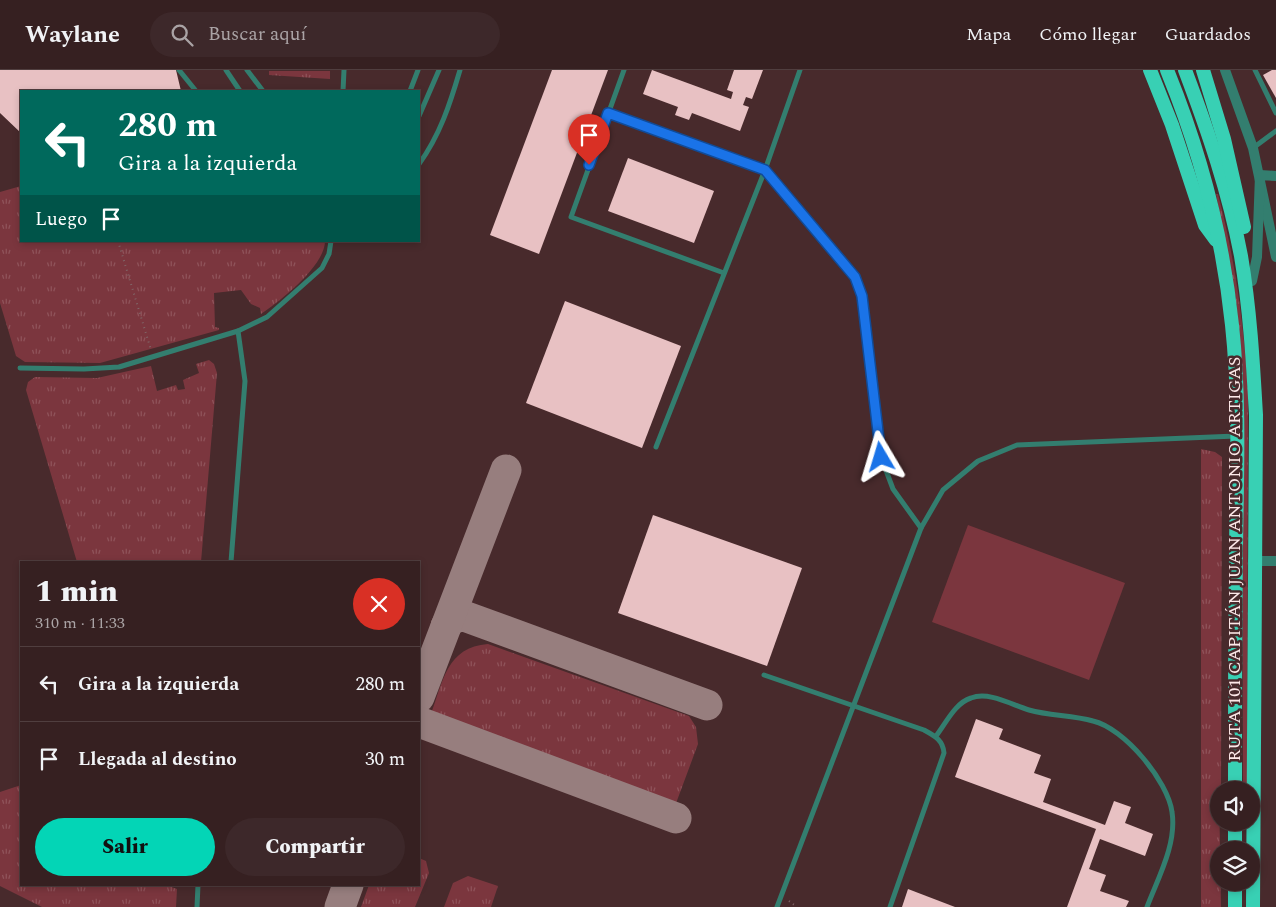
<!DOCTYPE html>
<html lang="es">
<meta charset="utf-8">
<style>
body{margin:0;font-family:Spectral,serif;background:#3d282a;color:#f1f3f6;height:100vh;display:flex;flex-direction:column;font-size:19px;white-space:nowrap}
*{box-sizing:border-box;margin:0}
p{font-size:16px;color:#aaa3a5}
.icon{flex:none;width:28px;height:28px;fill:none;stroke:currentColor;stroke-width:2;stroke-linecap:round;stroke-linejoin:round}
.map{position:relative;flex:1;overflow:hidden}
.panel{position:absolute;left:20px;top:491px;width:400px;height:325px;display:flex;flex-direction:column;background:#362021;border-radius:0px;box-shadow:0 2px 8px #0003,0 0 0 1px #503e3f}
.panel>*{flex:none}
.guide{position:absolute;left:20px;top:20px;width:400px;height:152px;border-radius:0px;box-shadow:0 2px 8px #0003,0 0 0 1px #503e3f;background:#00695c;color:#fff;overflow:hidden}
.fabs{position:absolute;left:1210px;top:711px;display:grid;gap:10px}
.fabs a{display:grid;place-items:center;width:50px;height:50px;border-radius:50%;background:#362021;box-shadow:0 2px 8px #0003,0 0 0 1px #503e3f;font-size:25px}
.pin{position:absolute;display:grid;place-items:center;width:42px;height:42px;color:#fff;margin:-51px -21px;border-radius:50% 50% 50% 0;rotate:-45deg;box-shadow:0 0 5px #0007}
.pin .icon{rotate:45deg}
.me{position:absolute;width:55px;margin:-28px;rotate:353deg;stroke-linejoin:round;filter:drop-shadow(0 0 4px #0008)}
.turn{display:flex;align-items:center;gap:18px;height:105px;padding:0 15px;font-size:22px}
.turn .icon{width:65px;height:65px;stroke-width:2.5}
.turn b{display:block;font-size:35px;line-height:42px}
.then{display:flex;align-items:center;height:48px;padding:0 15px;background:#0003;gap:10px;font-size:19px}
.round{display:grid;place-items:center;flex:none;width:52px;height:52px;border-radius:26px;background:#3d282a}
.headline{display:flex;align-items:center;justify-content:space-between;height:85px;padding:0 15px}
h1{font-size:30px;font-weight:800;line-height:38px}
.primary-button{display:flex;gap:10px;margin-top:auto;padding:10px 15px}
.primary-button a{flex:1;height:58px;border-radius:30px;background:#03d5b6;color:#111;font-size:20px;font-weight:800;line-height:58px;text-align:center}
.primary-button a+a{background:#3d282a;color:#f1f3f6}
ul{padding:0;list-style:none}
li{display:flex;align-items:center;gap:15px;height:75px;padding:0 15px;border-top:1px solid #503e3f}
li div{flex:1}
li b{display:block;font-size:19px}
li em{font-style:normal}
header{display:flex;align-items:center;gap:30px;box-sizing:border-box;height:70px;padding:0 25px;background:#362021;border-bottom:1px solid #503e3f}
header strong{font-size:24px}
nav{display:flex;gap:28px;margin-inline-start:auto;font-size:18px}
.search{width:350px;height:45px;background:#3d282a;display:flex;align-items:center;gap:12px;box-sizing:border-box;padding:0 18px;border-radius:28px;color:#aaa3a5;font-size:19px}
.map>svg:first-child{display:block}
.grass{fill:url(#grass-tufts)}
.park{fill:#7b363e}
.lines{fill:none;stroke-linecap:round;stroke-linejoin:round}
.taxiway{stroke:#977e7e;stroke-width:31}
.building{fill:#e8c1c3}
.path{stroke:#806567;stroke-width:2;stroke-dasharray:1 4;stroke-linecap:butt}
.service{stroke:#337e6f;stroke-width:5}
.minor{stroke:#337e6f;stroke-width:10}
.trunk{stroke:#38d0b4;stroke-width:14}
.route-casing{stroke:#114b97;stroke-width:12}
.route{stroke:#1a73e8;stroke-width:9}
.labels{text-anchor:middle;stroke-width:5;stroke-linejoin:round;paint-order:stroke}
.street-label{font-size:18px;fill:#fde9e9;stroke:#482a2c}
</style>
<header>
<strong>Waylane</strong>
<div class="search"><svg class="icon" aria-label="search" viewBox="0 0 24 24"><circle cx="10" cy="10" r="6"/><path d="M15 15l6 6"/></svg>Buscar aquí</div>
<nav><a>Mapa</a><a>Cómo llegar</a><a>Guardados</a></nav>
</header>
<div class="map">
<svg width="1276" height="837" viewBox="0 0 1276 837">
<defs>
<pattern id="grass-tufts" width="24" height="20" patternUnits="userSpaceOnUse" patternTransform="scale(1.25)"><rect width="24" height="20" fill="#7b363e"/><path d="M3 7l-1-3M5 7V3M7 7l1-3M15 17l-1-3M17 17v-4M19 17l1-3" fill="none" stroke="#8f535a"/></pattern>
</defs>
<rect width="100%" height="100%" fill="#482a2c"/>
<!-- grass -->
<g class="grass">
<polygon points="269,1 330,1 330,9 269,5"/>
<path d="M21 116V171H325C325 196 280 231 261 244L260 238 251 234 241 220 214 223 215 257 219 258V260L100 293 25 292 16 286 0 233V122Z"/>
<path d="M1216 124H1218C1235 189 1244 254 1248 321L1247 720H1243L1242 292 1236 230Z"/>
<polygon points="209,290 214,294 217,303 201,492 77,492 26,320 28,312 35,307 97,308 151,296 157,321 176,315 178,320 185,319 183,310 199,303 196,294"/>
<polygon points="1201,379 1215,382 1222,387 1221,720 1219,720 1221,837 1201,837"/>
<path d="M488 574 689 646 696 657 698 674 675 736 431 644C443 611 447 577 488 574Z"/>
<polygon points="21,715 21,815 166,815 177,819 176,837 42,837 0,816 0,722"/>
<polygon points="419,788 426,791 429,803 415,837 361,837 369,815 419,815"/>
<polygon points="468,806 498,816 491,837 444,837 453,813"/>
</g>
<!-- park -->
<polygon class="park" points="968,455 1125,513 1089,610 932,552"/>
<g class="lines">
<!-- taxiway -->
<g class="taxiway">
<polyline points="446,556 452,548 464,546 707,635"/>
<polyline points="419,627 506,400"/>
<polyline points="419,652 676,748"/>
<polyline points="340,837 348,815"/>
</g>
</g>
<!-- building -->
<g class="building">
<polygon points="0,0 176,0 181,21 21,21 21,63 0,43"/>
<polygon points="552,0 608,0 539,184 490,165"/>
<polygon points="652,0 731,29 733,22 727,20 734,0 763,0 752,29 746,27 743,35 749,37 740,61 692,43 689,50 675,45 678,37 643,24"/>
<polygon points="1272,0 1276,0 1276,28 1263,5"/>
<polygon points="628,88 714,121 694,173 608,141"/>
<polygon points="565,231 681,276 642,378 526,333"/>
<polygon points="653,445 802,498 767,596 618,543"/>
<polygon points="976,649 1003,659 999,669 1041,685 1034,703 1051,709 1043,732 1105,755 1114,731 1131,737 1125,753 1153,764 1145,786 1100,769 1089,799 1106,805 1100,821 1129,831 1126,837 1067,837 1096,759 955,707"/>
<polygon points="908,819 955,837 902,837"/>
</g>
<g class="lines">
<!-- path -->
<g class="path">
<polyline points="118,171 151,280"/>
<polyline points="789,831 797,837"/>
</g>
<!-- service -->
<g class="service">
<polyline points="179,0 196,21"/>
<polyline points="226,0 240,21"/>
<polyline points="247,0 263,21"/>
<polyline points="624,0 571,147 724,203"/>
<polyline points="1255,0 1276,43"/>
<polyline points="343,21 344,0"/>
<polyline points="410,21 418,0"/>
<polyline points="608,43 765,100 855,207 862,226 881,387 893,419 921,458"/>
<polyline points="419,46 439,0"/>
<polyline points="1253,78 1276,61"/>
<path d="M419 94C440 65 450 34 460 0"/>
<polyline points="238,261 267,247 322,198 329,184 331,171"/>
<polyline points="20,298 84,299 119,297 238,261 245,311 231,492"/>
<polyline points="656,377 765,100 800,0"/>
<path d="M764 605 924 660C935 666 943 670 944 683L890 837"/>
<path d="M936 666C946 653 955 633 971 628 989 621 1012 635 1029 640 1050 646 1072 645 1093 651 1124 658 1168 711 1172 742 1177 774 1158 808 1147 837"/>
<polyline points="197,837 198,815"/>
<polyline points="777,837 921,458 943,420 978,391 1017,375 1236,366"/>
</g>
<!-- minor -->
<g class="minor">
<polyline points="1225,0 1253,78 1276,187"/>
<polyline points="1252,211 1257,187 1260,105 1276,106"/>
<polyline points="1253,491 1276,491"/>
</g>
<!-- trunk -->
<g class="trunk">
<polyline points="1150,0 1172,55 1205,155 1216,170"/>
<path d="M1167 0C1200 81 1223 168 1232 255 1240 329 1237 404 1236 478 1235 559 1235 639 1235 720"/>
<path d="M1185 0C1208 61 1229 122 1241 186 1250 239 1253 292 1256 345L1253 837"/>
<polyline points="1203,0 1224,69 1244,157"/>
<polyline points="1235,780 1235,752"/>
<polyline points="1235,837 1235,812"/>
</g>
</g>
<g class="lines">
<defs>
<polyline id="route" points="589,95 608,43 765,100 855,207 862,226 881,387"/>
</defs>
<!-- route casing -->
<use href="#route" class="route-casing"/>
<!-- route -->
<use href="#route" class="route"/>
</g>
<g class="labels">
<!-- street labels -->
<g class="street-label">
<text transform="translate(1234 489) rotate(-90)" y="6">RUTA 101 CAPITÁN JUAN ANTONIO ARTIGAS</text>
</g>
</g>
</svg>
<div class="fabs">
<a><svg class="icon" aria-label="sound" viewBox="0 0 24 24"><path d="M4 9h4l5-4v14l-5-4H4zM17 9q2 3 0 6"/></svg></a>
<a><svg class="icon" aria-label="layers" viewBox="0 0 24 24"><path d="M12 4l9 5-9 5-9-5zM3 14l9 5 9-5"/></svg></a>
</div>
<div class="pin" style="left:589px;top:95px;background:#d93025"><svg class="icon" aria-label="arrive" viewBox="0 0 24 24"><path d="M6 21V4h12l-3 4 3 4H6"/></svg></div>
<svg class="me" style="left:881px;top:387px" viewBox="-20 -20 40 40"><path d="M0-17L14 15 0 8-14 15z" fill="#1a73e8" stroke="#fff" stroke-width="4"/></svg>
<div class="guide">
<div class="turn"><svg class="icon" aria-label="left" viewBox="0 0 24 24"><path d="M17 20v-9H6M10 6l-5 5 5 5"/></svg><div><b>280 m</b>Gira a la izquierda</div></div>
<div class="then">Luego<svg class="icon" aria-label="arrive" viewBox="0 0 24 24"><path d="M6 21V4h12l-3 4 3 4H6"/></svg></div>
</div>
<section class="panel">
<div class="headline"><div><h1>1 min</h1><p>310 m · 11:33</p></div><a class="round" style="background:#d93025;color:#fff"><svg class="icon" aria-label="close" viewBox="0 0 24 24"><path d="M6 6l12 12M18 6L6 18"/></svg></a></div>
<ul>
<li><svg class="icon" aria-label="left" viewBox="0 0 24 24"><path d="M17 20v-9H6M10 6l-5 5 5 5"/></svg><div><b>Gira a la izquierda</b></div><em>280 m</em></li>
<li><svg class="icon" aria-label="arrive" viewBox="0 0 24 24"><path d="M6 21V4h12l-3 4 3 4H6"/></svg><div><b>Llegada al destino</b></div><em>30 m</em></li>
</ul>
<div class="primary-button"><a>Salir</a><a>Compartir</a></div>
</section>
</div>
